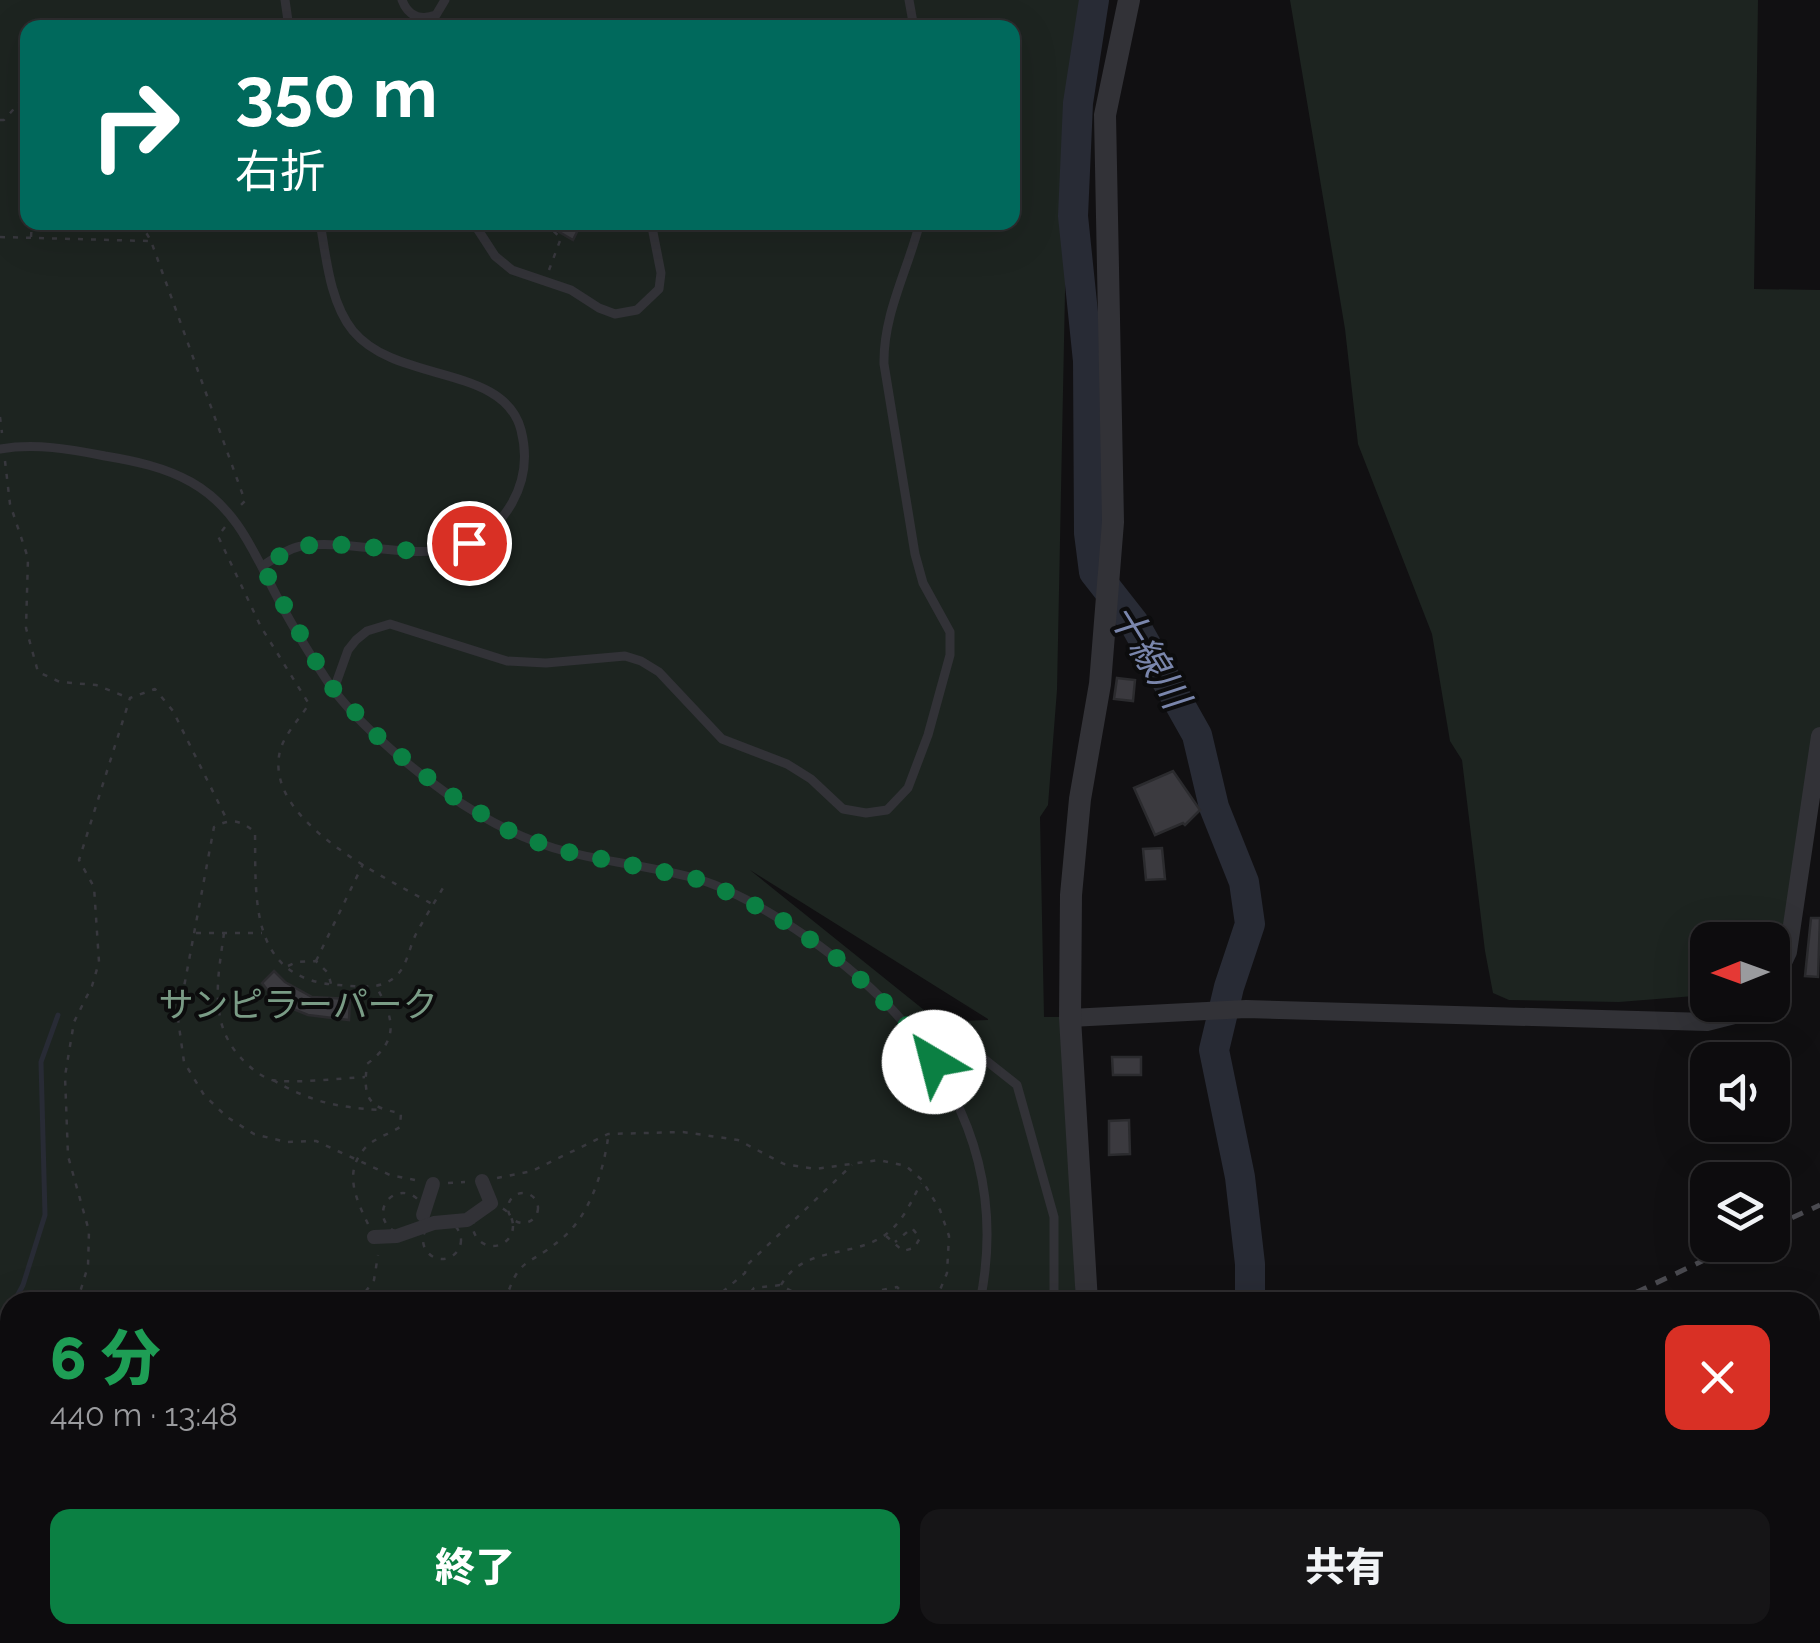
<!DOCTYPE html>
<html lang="ja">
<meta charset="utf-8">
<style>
body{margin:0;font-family:Raleway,"Noto Sans JP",sans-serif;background:#161517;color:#f1f3f6;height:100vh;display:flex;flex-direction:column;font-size:38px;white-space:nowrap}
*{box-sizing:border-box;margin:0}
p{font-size:32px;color:#9a9b9e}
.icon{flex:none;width:55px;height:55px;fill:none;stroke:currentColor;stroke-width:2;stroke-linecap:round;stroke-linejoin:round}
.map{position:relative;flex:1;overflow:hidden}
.side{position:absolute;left:0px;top:1292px;width:1820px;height:352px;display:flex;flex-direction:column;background:#0d0c0e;border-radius:30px 30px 0 0;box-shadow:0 10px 40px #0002,0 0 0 2px #2d2c2e}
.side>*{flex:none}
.guide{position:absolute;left:20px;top:20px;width:1000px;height:210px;border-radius:20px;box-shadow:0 10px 40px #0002,0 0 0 2px #2d2c2e;background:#00695c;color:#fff;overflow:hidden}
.needle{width:65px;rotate:269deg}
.tools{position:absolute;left:1690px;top:922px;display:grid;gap:20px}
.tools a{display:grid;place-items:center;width:100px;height:100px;border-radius:20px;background:#0d0c0e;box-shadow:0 10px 40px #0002,0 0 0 2px #2d2c2e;font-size:50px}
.pin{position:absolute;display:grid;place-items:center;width:85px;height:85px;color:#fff;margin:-42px;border:5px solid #fff;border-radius:50%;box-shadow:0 2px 10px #0007}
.me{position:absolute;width:110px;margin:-55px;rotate:323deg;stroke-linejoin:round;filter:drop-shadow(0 0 8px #0008)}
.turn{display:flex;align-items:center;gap:35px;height:210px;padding:0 50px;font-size:45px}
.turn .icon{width:130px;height:130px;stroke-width:2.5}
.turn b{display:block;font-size:70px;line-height:85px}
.round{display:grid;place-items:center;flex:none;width:105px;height:105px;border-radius:20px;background:#161517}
.summary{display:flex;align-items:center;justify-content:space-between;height:170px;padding:0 50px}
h1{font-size:60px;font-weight:800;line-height:75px;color:#1e9e55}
.button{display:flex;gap:20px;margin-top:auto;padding:20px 50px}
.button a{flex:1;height:115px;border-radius:20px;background:#0b8043;color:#fff;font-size:40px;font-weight:800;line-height:115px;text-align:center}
.button a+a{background:#161517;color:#f1f3f6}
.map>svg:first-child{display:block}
.green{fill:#1d2420;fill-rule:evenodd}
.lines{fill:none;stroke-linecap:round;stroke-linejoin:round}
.stream{stroke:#282b35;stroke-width:5}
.river{stroke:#282b35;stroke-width:30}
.building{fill:#3b3a3f;stroke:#2b2b2e;stroke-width:2.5}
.path{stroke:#38383e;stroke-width:2.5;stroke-dasharray:5 8;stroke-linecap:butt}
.service{stroke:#323237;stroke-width:9}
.pedestrian{stroke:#323237;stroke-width:14}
.minor{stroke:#323237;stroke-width:18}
.tertiary{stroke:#323237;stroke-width:22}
.rail{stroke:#4b4b51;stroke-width:5;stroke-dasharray:12 10;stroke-linecap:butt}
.route{stroke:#0b8043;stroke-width:18;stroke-dasharray:0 32.4}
.labels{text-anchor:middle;stroke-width:8;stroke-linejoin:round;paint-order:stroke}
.park-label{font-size:35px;fill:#7a9c86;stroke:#0c0c0d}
.water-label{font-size:38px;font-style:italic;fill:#7a86ac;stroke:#0c0c0d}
</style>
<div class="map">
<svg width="1820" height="1643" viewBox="0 0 1820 1643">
<rect width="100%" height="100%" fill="#111012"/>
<!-- green -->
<g class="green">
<path d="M0 0H1082L1068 143 1057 690 1048 805 1040 817 1044 1017H1063L1076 1302H10V1635H873L856 1643H0ZM28 28H1012V222H28ZM750 870 988 1019V1020L939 1022Z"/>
<polygon points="1290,0 1758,0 1754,289 1820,290 1820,731 1782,950 1773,958 1772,940 1708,940 1707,995 1619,1002 1509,1000 1493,993 1485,951 1462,760 1450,741 1432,634 1358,444 1345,329"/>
</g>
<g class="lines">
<!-- stream -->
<g class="stream">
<polyline points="14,1302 23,1285 45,1215 41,1062 58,1015"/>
<polyline points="0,1331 10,1311"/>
</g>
<!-- river -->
<g class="river">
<polyline points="1094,0 1078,103 1073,216 1088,361 1089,533 1094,572 1134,623 1197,735 1214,807 1244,882 1250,924 1229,987 1214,1050 1240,1177 1250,1264 1250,1302"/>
<polyline points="1148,1643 1152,1635"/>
</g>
</g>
<!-- building -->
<g class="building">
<polygon points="542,222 582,222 573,240"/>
<polygon points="1117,678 1135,680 1133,701 1114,699"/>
<polygon points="1173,771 1200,810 1185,825 1183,823 1155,835 1134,788"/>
<polygon points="1162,848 1165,879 1146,880 1143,849"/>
<polygon points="1811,918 1820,918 1818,977 1805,976"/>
<polygon points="274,971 285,982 312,997 350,999 349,1020 308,1015 288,1007 273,997 262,983"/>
<polygon points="1112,1057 1141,1057 1141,1075 1113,1075"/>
<polygon points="1129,1120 1130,1154 1109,1155 1109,1121"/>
</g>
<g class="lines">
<!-- path -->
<g class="path">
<polyline points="0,120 4,120 28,93"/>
<polyline points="140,222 151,241 245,501 241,505"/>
<polyline points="0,237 148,241"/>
<polyline points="31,237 32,222"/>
<polyline points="549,270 561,238 551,229 553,222"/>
<polyline points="0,417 2,433"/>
<polyline points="5,461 10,504 28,558 26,628 38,672 60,682 96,685 129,698"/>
<path d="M225 527 218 536 261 627 309 704C300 718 284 735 280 751 263 821 383 876 432 904"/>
<polyline points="196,933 262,933"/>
<path d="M224 933C218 977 208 1023 241 1058 248 1066 261 1077 272 1080 290 1084 344 1078 365 1077"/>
<polyline points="316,961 363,864"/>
<polyline points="288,966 297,962 316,961 328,973 331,984"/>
<path d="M273 1080C311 1102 336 1107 379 1110"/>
<polyline points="497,1178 532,1171 608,1134 683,1132 738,1140 784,1164 815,1169 879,1160 906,1166 922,1180 940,1210 949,1236 947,1273 935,1302"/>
<path d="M415 1180 390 1175 316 1141 286 1142 254 1134 227 1117 204 1095 184 1062 178 1019 214 827C231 818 240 820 255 832 256 898 248 980 339 985 356 986 376 990 391 980 407 970 408 950 416 934 424 919 434 903 443 888"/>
<polyline points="448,1183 465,1182"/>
<circle cx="523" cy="1208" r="15"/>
<circle cx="403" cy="1213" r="20"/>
<circle cx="493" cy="1226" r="20"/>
<circle cx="442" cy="1240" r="19"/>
<path d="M368 1224C356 1199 343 1172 365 1148 373 1139 389 1134 400 1127L401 1113C367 1108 363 1097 367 1064 400 1039 394 1019 376 986"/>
<polyline points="886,1236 903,1251 914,1248 920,1238 912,1228 895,1242"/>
<path d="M781 1285C804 1245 850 1259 885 1235 903 1222 911 1202 921 1183"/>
<polyline points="878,1291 879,1302"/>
<polyline points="831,1300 897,1287 903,1293 904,1302"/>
<polyline points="77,1302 88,1266 89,1231 68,1156 65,1076 74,1022 92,986 99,962 94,887 79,860 130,698 155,689 173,711 227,820"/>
<polyline points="358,1302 374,1280 378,1255"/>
<path d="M505 1302C519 1256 526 1268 559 1241 589 1218 603 1173 608 1138"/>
<polyline points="725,1302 720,1294 745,1273 747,1265 852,1165"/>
<polyline points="743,1302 754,1288 781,1285 793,1292 814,1293 829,1302"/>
<polyline points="0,1442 10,1435"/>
<polyline points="0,1582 10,1585"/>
<polyline points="26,1635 30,1643"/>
<polyline points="613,1635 614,1643"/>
<polyline points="230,1643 242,1635"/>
<polyline points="306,1643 325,1635"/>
<polyline points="1033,1643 1048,1635"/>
</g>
<!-- service -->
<g class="service">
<polyline points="285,0 289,28"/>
<path d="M402 0C408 16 420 21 436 15L445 0"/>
<polyline points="909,0 914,28"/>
<polyline points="473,222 495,256 512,270 571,290 599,308 615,314 637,310 659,289 661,273 651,222"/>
<path d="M0 449C35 443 70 449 105 456 135 461 164 467 191 482 241 510 257 561 283 608 296 632 311 656 326 679 351 718 408 766 446 793 483 819 524 841 568 852 611 863 658 867 701 880 738 892 775 915 807 937 931 1023 1012 1146 980 1302"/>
<path d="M262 566C274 559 288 548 302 546 374 536 465 585 512 503 525 480 528 457 521 430 504 364 397 384 353 331 330 303 326 257 320 222"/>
<path d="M334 689 348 650 356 640 367 631 390 624 507 661 546 663 625 656 641 661 659 672 722 739 787 764 811 779 843 809 866 813 887 810 908 788 928 735 950 655V632L923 583 915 554 884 364C883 314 908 270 920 222"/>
<polyline points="921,1044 955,1036 1017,1085 1054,1217 1054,1302"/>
<polyline points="535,1635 540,1643"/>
<polyline points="461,1643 468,1635"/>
<polyline points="652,1643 670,1635"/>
<polyline points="783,1643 799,1635"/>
</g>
<!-- pedestrian -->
<g class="pedestrian">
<polyline points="423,1215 433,1184"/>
<polyline points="374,1237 397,1236 434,1223 467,1220 491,1203 482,1181"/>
<polyline points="353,1637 396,1635"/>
</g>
<!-- minor -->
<g class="minor">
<polyline points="1772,986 1788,952 1820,736"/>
<polyline points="1070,1018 1246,1009 1707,1022 1746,1012 1754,1005"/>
<polyline points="1812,1643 1820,1638"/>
</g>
<!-- tertiary -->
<g class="tertiary">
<polyline points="1087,1302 1070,1018 1071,895 1080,799 1100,684 1113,522 1105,115 1129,0"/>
<polyline points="1097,1635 1098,1643"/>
</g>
<!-- rail -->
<g class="rail">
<polyline points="1772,1227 1820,1205"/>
<polyline points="1616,1302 1736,1245"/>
<polyline points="905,1643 922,1635"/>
</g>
</g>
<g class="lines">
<!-- route -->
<polyline class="route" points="469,543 441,553 331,544 298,546 262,566 328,683 383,742 446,792 516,835 564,851 702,880 775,915 841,961 901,1018 934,1062"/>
</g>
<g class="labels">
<!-- park labels -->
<g class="park-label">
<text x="298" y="1017">サンピラーパーク</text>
</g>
<!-- water labels -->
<g class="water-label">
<text transform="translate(1149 656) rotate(58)" y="13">十線川</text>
</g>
</g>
</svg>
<div class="tools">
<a><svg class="needle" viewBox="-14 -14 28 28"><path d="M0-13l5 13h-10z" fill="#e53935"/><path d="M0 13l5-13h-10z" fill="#9a9b9e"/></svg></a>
<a><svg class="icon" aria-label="sound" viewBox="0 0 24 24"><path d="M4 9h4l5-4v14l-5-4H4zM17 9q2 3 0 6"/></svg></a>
<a><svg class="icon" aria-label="layers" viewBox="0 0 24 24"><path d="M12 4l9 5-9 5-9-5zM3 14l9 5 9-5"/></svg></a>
</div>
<div class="pin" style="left:469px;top:543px;background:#d93025"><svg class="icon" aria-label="arrive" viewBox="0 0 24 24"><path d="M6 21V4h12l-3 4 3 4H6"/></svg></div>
<svg class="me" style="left:934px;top:1062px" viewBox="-20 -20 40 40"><circle r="19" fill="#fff"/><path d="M0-13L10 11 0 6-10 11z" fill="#0b8043"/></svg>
<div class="guide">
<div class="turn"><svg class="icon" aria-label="right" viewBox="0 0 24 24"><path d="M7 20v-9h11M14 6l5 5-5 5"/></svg><div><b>350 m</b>右折</div></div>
</div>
<section class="side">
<div class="summary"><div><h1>6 分</h1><p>440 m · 13:48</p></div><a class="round" style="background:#d93025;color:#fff"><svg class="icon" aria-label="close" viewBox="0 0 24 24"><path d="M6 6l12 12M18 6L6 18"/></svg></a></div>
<div class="button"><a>終了</a><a>共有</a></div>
</section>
</div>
